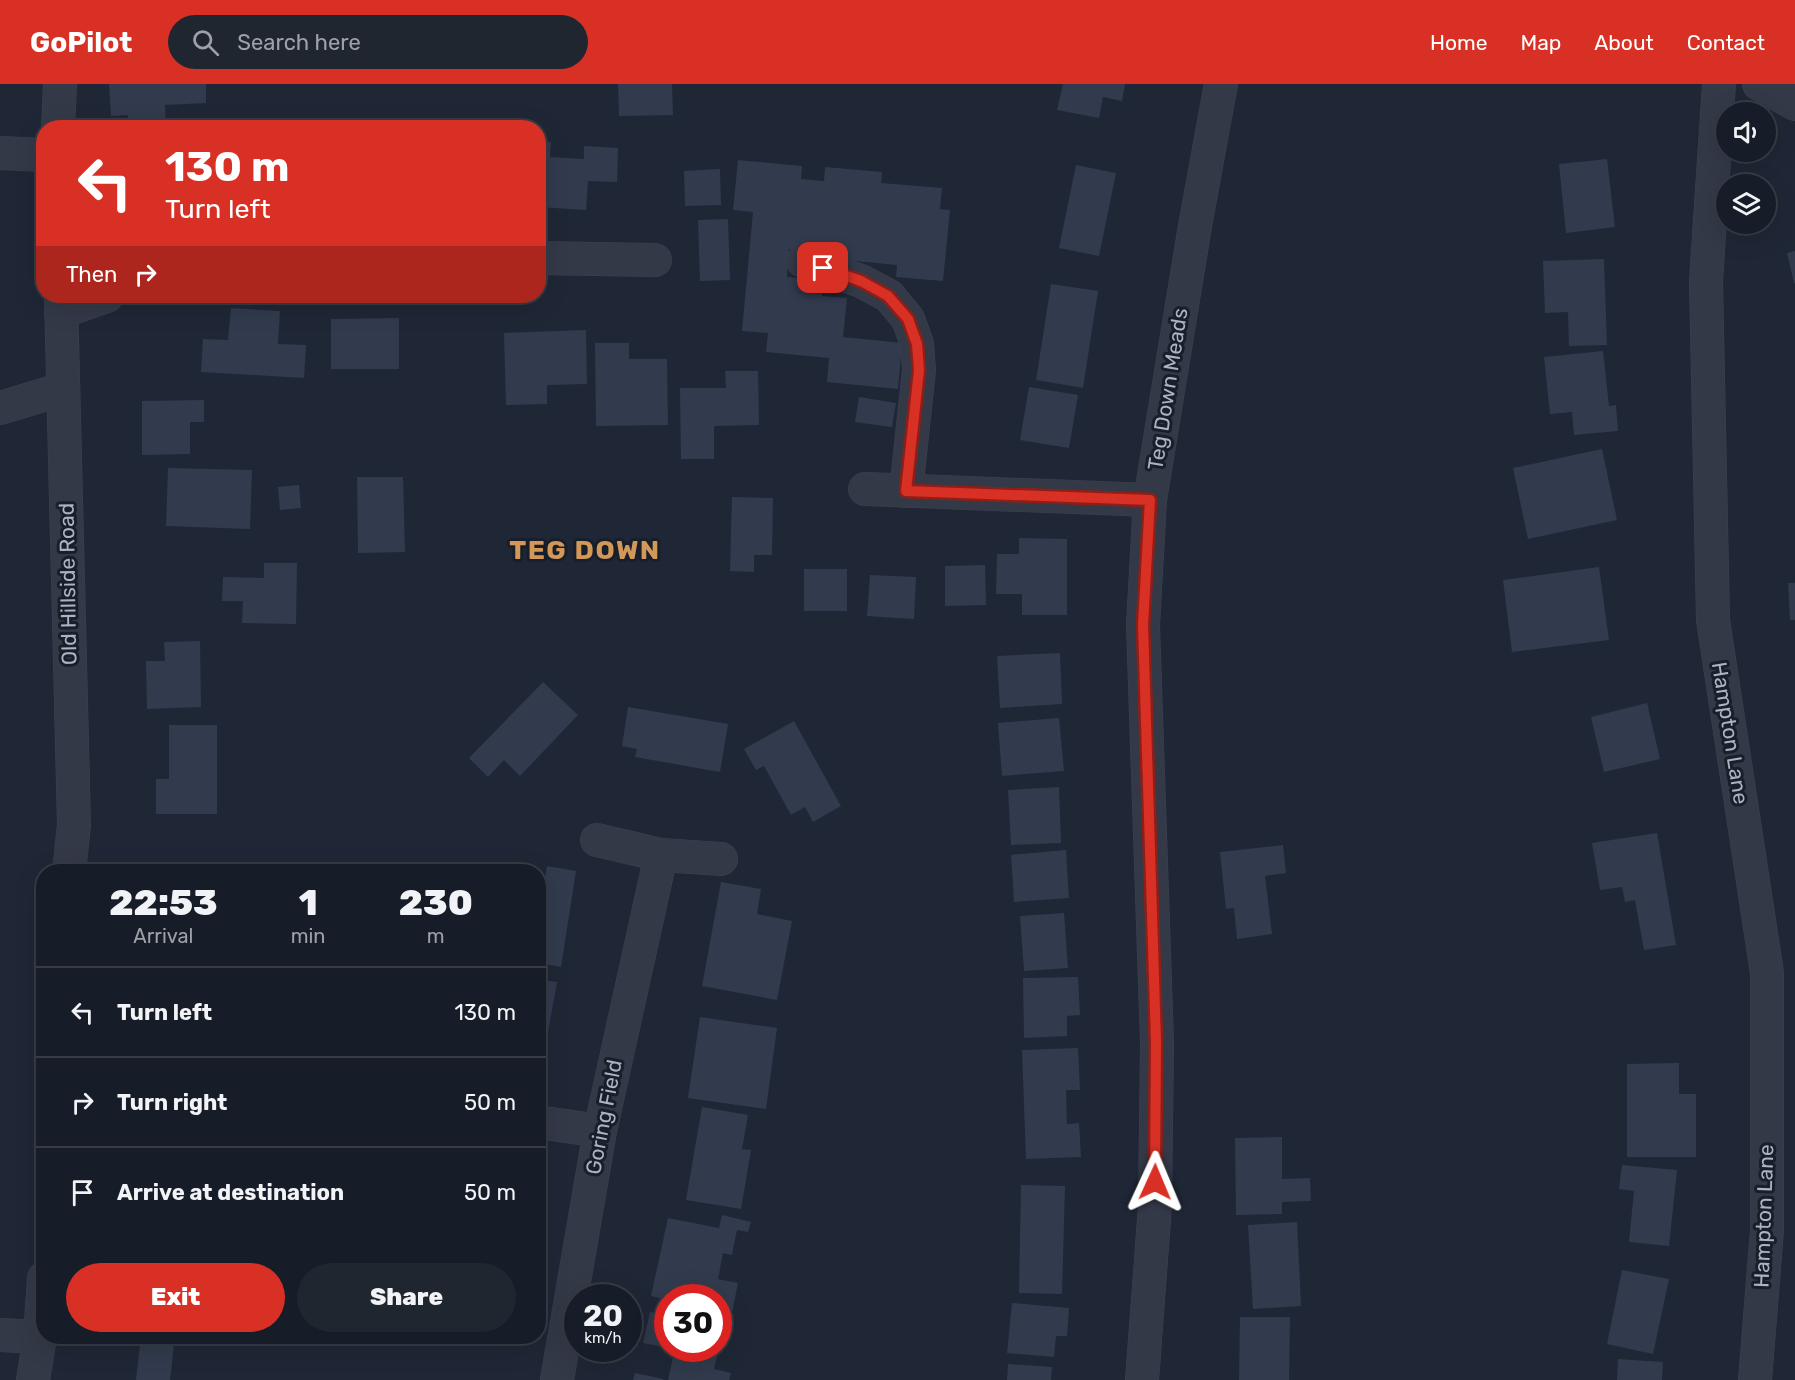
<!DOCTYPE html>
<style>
body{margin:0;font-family:Rubik,sans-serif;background:#202630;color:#f1f3f6;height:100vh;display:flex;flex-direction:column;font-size:22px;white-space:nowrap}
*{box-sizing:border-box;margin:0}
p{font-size:20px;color:#9ea2a8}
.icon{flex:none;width:33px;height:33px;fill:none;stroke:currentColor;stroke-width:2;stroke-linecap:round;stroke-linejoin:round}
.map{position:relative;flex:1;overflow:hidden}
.drawer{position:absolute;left:36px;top:780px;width:510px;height:480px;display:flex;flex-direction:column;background:#171d28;border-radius:24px;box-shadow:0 6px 24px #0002,0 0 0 2px #363b45}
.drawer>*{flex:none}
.hud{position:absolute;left:36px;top:36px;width:510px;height:183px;border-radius:24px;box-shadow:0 6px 24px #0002,0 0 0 2px #363b45;background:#d93025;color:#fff;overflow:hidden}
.buttons{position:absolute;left:1716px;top:18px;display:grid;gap:12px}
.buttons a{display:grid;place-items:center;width:60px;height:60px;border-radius:50%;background:#171d28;box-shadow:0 6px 24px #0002,0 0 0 2px #363b45;font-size:30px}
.speed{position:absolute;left:564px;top:1200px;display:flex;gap:12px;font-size:30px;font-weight:700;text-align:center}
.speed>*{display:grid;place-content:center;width:78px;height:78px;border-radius:50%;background:#171d28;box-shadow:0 6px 24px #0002,0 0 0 2px #363b45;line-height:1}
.speed small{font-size:15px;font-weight:400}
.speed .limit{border:9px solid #d22;background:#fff;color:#111}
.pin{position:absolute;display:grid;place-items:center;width:51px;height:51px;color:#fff;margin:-26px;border-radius:12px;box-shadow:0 3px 9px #0006}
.me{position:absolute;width:66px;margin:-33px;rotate:1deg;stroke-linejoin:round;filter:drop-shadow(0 0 4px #0008)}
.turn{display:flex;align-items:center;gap:21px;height:126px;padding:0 30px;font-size:27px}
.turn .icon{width:78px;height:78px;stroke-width:2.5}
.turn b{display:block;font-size:42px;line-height:51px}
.then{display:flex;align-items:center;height:57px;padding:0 30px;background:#0003;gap:12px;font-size:22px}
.eta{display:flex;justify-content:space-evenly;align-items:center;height:102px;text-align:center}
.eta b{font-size:36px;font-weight:800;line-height:42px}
.primary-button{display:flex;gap:12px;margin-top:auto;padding:12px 30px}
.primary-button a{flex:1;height:69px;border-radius:36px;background:#d93025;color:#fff;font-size:24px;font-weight:800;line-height:69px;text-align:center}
.primary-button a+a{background:#202630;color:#f1f3f6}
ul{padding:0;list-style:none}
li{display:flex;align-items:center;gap:18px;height:90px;padding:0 30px;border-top:2px solid #363b45}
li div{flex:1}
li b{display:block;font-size:22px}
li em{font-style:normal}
header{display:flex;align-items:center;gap:36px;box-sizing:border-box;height:84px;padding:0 30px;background:#d93025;color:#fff}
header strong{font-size:28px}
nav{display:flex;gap:33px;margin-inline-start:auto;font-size:21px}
.search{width:420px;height:54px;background:#202630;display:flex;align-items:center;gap:15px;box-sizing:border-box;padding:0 21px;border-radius:33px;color:#9ea2a8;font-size:22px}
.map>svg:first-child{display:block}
.building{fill:#313b4d}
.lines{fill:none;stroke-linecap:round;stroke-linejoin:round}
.minor-casing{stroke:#3c4250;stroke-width:34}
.minor{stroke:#333947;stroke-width:33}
.route-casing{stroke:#8d1f18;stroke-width:15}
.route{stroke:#d93025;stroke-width:10}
.labels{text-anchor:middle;stroke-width:6;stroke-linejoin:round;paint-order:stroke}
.street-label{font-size:21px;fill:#acb4c4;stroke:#181f2b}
.district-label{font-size:27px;font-weight:bold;letter-spacing:1.5px;fill:#d39758;stroke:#181f2b}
</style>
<header>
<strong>GoPilot</strong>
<div class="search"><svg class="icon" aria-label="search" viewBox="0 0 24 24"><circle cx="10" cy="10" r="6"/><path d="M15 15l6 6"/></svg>Search here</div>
<nav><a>Home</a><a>Map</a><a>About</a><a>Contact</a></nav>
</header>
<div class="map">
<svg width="1795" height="1296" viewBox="0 0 1795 1296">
<rect width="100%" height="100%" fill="#1f2736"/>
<!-- building -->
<g class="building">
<polygon points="109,0 206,0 206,19 165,21 166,44 129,44 128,31 111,32"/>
<polygon points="618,0 672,0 673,31 619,32"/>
<polygon points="1063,0 1125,0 1122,17 1103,13 1099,34 1057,26"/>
<polygon points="538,57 551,58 550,73 584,75 584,62 618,64 617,98 588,97 586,126 538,123"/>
<polygon points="1607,75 1615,143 1566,149 1559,80"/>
<polygon points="738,76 802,82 801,95 824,97 825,83 882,88 881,99 942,104 940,125 950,126 943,197 896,193 897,181 845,176 845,170 789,165 787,193 823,196 822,212 847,214 843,253 902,259 898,305 827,298 829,274 766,268 768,249 742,247 753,128 733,126"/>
<polygon points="1076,81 1116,89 1099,172 1059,164"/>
<polygon points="720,85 721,121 685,122 684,87"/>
<polygon points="728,135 730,196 700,197 698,136"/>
<polygon points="1795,167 1795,199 1794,199 1787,169"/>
<polygon points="1604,175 1607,261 1569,262 1568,228 1545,229 1543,177"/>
<polygon points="1051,200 1098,207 1083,304 1036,296"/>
<polygon points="231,224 280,227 278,260 306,261 304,294 201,288 203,255 228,256"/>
<polygon points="399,234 399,285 331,285 331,235"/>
<polygon points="586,246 587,300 547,301 547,320 506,321 504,249"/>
<polygon points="595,259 629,259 629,275 667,275 668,341 596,342"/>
<polygon points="1603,267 1609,322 1616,321 1618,347 1574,351 1572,328 1550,330 1544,273"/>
<polygon points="725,287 758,287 759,341 714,342 714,375 681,375 680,304 726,304"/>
<polygon points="1029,303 1078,311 1069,364 1020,356"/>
<polygon points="859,313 896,319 892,343 855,338"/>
<polygon points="204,316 204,338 190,338 190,370 142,371 142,317"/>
<polygon points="1602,365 1617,436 1528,455 1513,384"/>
<polygon points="168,384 252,386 250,445 166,442"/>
<polygon points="357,393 403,393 405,468 358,469"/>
<polygon points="299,401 301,424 280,426 278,403"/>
<polygon points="732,413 773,414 772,471 754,471 754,488 730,487"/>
<polygon points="1019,454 1067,455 1067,531 1022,531 1022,510 996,510 997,470 1019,470"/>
<polygon points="264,479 297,479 296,540 242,539 243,517 222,517 223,493 264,494"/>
<polygon points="985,481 986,521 945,522 945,482"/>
<polygon points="1599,483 1609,556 1512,568 1503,496"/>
<rect x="804" y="485" width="43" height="42"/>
<polygon points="870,491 916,493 914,535 867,532"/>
<polygon points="1788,499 1795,499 1795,536 1790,536"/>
<polygon points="200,557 201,623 147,625 146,577 165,577 164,558"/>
<polygon points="1060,569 1062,620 1000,624 997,572"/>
<polygon points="543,598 578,631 520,692 504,676 488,693 469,674"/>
<polygon points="1647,619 1660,675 1604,688 1591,633"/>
<polygon points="628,623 728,640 720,688 635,673 637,665 622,662"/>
<polygon points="1059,634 1064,687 1002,692 998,639"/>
<polygon points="794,637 841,722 813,738 805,723 791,731 764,682 756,686 744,665"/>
<polygon points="169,641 217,641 217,730 156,730 156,695 169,695"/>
<polygon points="1059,703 1061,759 1011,761 1008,706"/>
<polygon points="1657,749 1676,861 1644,866 1635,816 1625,818 1622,803 1600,806 1592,759"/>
<polygon points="1283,761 1286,789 1265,792 1272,850 1237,855 1234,824 1226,825 1220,768"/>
<polygon points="1066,766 1069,814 1014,818 1011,771"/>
<polygon points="148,781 186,782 186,788 148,788"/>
<polygon points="547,782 576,787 561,883 538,879 538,798 544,799"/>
<polygon points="721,798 761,805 757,830 792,837 777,916 702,902"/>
<polygon points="1064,829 1068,884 1024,887 1020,832"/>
<polygon points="1078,893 1080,931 1067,932 1067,952 1024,954 1023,894"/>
<polygon points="538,895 557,898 543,977 538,976"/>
<polygon points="700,933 777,944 766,1025 688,1014"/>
<polygon points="1078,964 1080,1006 1066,1006 1067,1040 1079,1039 1081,1073 1026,1075 1022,966"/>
<polygon points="1679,979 1679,1010 1696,1010 1696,1073 1627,1073 1627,980"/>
<polygon points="702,1023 748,1031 742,1065 751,1066 741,1125 686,1116"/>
<polygon points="1282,1053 1282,1095 1310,1094 1311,1117 1282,1118 1282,1130 1236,1131 1235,1054"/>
<polygon points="1622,1081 1677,1086 1669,1162 1629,1158 1634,1107 1619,1105"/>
<polygon points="1021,1101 1065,1102 1062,1210 1019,1209"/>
<polygon points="722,1131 751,1138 748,1148 737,1146 732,1171 723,1169 718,1195 738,1199 732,1229 718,1226 718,1214 668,1214 668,1216 651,1212 668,1134 719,1144"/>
<polygon points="1297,1138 1301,1222 1253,1225 1248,1141"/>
<polygon points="1622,1186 1669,1195 1653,1270 1607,1260"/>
<polygon points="1012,1219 1069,1224 1067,1252 1056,1252 1054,1273 1007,1269"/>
<polygon points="650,1228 668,1232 668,1264 643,1259"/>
<polygon points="1240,1233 1290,1233 1289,1296 1239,1296"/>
<polygon points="141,1252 175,1252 170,1296 136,1296"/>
<polygon points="675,1264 719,1264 714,1285 731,1289 729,1296 668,1296"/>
<polygon points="1618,1275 1663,1278 1662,1296 1617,1296"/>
<polygon points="1008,1280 1052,1283 1051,1296 1007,1296"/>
<polygon points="635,1289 663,1295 663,1296 633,1296"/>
</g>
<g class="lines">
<defs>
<g id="minor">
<polyline points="1719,0 1706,197 1713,536 1767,889 1767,1146 1755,1296"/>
<polyline points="1759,0 1795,20"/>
<polyline points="58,44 60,0"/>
<polyline points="0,69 44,71"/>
<polyline points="538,174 655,176"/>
<polyline points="803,177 861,197 889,212 908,235 917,260 919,286 906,407"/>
<polyline points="61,212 74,741 69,788"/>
<polyline points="61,228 107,212"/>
<polyline points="0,324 63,305"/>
<polyline points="865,405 1150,416"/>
<polyline points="597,756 661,771 721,775"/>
<polyline points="538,1038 600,1047"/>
<polyline points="0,1251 40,1253"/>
<polyline points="33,1296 40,1253 44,1194"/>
<polyline points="557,1296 600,1047 661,771"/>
<polyline points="1142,1296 1155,1122 1157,959 1143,541 1150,416 1195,142 1221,0"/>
</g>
</defs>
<!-- minor casing -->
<use href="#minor" class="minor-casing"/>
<!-- minor -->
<use href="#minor" class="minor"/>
</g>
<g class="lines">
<defs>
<polyline id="route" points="823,184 861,197 888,212 908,235 917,260 919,286 906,407 1150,416 1143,541 1156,958 1155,1098"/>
</defs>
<!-- route casing -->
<use href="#route" class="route-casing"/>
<!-- route -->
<use href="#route" class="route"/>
</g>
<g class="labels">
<!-- street labels -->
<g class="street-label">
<text transform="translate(1168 305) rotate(-81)" y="7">Teg Down Meads</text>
<text transform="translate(68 500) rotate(-91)" y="7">Old Hillside Road</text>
<text transform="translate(1730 649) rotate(81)" y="7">Hampton Lane</text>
<text transform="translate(604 1033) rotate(-79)" y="7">Goring Field</text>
<text transform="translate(1764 1132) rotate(-88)" y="7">Hampton Lane</text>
</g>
<!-- district labels -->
<g class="district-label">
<text x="585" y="475">TEG DOWN</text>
</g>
</g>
</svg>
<div class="buttons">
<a><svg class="icon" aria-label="sound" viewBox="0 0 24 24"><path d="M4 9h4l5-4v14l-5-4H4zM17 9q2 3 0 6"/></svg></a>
<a><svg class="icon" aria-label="layers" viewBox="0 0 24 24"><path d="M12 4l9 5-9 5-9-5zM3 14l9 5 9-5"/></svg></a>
</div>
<div class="speed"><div>20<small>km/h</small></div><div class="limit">30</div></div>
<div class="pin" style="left:823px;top:184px;background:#d93025"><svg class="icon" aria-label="arrive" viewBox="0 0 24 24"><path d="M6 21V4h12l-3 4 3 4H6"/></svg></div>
<svg class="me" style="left:1155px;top:1098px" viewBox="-20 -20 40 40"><path d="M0-17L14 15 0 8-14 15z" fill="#d93025" stroke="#fff" stroke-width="4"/></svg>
<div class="hud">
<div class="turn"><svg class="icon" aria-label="left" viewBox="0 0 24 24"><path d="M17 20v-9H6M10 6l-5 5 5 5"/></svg><div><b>130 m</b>Turn left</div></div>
<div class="then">Then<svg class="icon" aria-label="right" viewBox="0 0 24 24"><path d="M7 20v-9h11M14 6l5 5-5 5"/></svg></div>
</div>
<section class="drawer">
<div class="eta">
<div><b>22:53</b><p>Arrival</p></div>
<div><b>1</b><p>min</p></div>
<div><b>230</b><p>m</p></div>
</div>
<ul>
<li><svg class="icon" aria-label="left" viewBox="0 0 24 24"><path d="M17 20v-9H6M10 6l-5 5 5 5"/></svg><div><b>Turn left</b></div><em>130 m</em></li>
<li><svg class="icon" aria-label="right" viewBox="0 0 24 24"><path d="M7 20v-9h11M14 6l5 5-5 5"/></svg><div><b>Turn right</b></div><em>50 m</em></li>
<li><svg class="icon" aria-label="arrive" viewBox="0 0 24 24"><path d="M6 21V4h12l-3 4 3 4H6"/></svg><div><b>Arrive at destination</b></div><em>50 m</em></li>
</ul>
<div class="primary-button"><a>Exit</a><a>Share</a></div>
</section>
</div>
